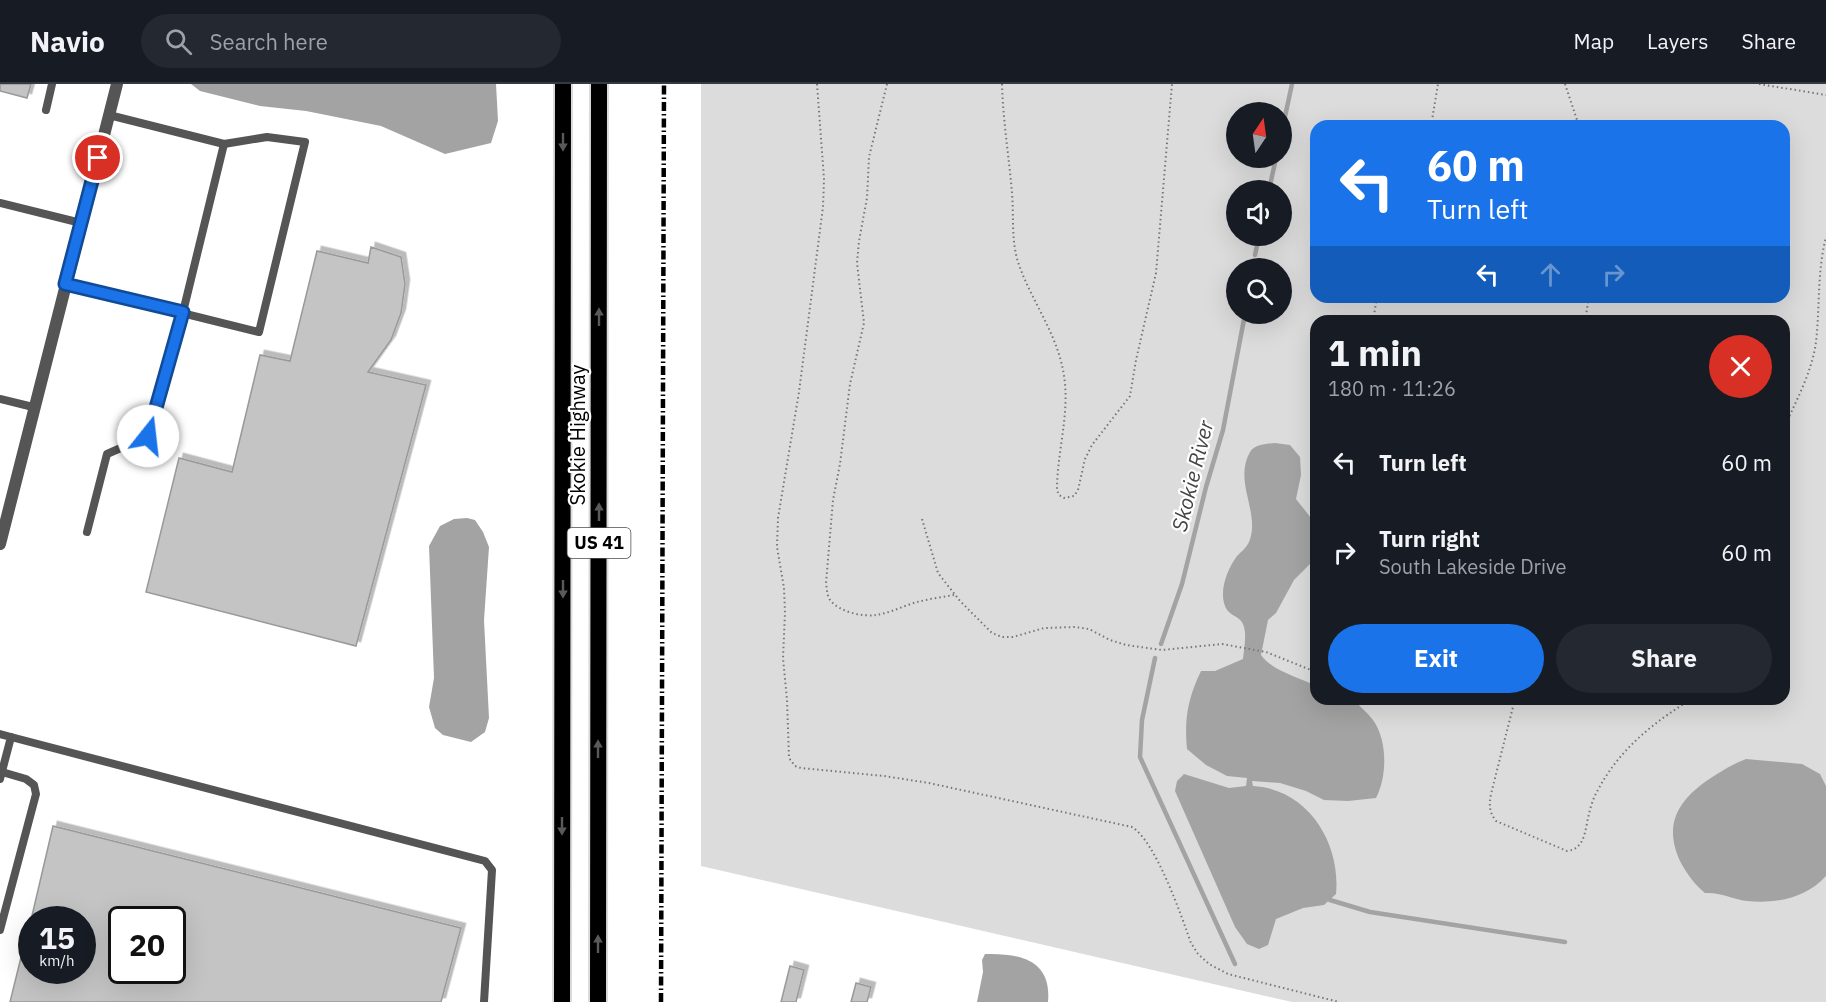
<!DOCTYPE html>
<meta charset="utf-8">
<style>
body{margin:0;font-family:"IBM Plex Sans",sans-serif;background:#242831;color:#f1f3f6;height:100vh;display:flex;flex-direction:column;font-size:22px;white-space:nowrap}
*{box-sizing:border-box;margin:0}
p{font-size:20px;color:#9ea1a6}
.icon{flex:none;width:33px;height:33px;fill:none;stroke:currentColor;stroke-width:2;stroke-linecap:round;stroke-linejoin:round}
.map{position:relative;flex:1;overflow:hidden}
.details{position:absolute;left:1310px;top:231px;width:480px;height:390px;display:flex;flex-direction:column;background:#171b24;border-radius:18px;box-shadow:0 6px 24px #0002}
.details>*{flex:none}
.top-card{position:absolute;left:1310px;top:36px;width:480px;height:183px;border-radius:18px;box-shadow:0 6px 24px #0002;background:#1a73e8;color:#fff;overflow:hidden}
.needle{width:39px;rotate:13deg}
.fabs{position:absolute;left:1226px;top:18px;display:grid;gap:12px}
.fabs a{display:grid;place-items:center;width:66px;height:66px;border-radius:50%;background:#171b24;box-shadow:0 6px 24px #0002;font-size:30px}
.speed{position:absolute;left:18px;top:822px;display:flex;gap:12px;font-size:30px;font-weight:700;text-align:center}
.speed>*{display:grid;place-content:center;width:78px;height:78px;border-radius:50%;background:#171b24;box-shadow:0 6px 24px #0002;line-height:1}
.speed small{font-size:15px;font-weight:400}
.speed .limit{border:3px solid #111;border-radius:9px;background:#fff;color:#111}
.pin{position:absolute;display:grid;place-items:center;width:51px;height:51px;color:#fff;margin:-26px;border:3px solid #fff;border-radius:50%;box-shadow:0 2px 6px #0007}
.me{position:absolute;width:66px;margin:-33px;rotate:16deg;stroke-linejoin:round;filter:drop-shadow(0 0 4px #0008)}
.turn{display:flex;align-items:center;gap:21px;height:126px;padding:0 18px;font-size:27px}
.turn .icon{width:78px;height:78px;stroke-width:2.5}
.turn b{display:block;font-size:42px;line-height:51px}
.lanes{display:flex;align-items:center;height:57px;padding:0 18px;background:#0003;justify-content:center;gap:30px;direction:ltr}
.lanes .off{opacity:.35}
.round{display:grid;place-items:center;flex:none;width:63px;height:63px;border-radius:32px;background:#242831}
.head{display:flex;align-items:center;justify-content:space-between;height:102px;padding:0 18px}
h1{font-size:36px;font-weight:700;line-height:45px}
.cta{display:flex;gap:12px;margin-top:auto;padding:12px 18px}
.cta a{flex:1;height:69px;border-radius:36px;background:#1a73e8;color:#fff;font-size:24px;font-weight:700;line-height:69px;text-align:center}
.cta a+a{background:#242831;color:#f1f3f6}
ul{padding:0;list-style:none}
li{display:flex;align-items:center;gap:18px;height:90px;padding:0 18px}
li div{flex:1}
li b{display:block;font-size:22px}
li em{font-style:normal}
header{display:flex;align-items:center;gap:36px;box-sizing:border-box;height:84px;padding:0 30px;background:#171b24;border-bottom:2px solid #363941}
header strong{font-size:28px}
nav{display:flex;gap:33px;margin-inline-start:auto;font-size:21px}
.search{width:420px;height:54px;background:#242831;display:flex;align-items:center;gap:15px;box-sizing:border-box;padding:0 21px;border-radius:33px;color:#9ea1a6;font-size:22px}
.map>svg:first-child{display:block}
.green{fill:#dcdcdc;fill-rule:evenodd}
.water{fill:#a3a3a3}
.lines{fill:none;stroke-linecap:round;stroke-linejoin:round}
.stream{stroke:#a3a3a3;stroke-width:4.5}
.building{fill:#c4c4c4;stroke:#999;stroke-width:1.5;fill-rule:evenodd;filter:url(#shadow)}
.trunk-casing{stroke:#dbdbdb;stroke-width:20}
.path{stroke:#777;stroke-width:2;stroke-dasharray:1.5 3;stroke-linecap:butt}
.service{stroke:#555;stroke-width:8}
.tertiary{stroke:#555;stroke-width:12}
.trunk{stroke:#000;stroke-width:16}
.rail{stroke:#000;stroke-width:4.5;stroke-dasharray:9 3 1.5 3;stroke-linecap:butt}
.oneway{fill:#595959}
.route-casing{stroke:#114b97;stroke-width:15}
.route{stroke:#1a73e8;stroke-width:10}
.labels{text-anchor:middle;stroke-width:4.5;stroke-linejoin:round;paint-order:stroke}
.shield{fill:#fff;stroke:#4c4c4c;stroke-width:1.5}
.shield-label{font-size:18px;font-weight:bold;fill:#000}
.street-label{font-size:20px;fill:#000;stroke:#fff}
.water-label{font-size:21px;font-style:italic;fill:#444;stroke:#fff}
</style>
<header>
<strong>Navio</strong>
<div class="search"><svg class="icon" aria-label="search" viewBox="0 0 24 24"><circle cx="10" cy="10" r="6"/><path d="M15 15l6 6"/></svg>Search here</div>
<nav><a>Map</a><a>Layers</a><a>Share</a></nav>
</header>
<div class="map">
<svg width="1826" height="918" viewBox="0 0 1826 918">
<defs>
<filter id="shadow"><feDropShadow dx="4.5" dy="-4.5" stdDeviation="0" flood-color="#0004"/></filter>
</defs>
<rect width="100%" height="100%" fill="#fff"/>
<!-- green -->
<path class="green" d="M701 0H1826V918H1292L701 782ZM1236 28H1281V74H1236ZM1316 42H1784V213H1316ZM1236 106H1281V152H1236ZM1236 184H1281V230H1236ZM1316 237H1784V615H1316Z"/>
<!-- water -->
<g class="water">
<polygon points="191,0 496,0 498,37 491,59 445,70 381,42 306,27 260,22 200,7"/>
<path d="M1275 359 1290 361 1300 373 1301 391 1296 415 1315 439V479L1310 480 1294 496 1276 529 1268 536 1261 571C1271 586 1299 594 1315 601L1316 615H1353C1359 622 1367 628 1373 636 1388 657 1387 693 1376 714L1348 717 1324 716 1306 707 1280 699 1252 697 1253 702C1308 705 1341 759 1336 810L1324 821 1303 824 1276 835 1268 861 1259 865 1247 860 1235 843 1175 707 1177 697 1184 690 1229 704 1246 702 1247 694 1227 692 1206 681 1187 665C1184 635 1188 614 1201 587H1215L1243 575C1244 563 1249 543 1239 535 1233 530 1227 530 1224 519 1220 504 1228 484 1237 472 1241 468 1247 463 1249 458 1261 429 1233 398 1250 368 1255 360 1267 360 1275 359Z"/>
<polygon points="467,434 475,436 483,448 489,463 484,536 489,634 485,648 471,658 443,651 435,644 429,623 434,594 429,462 440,442 454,435"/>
<path d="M1746 675 1802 680 1820 690 1826 702V792C1806 814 1776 820 1747 817 1732 815 1720 808 1705 809 1696 802 1686 789 1680 777 1661 736 1683 711 1717 690 1727 684 1735 679 1746 675Z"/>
<path d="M985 870C1020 869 1052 876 1048 918H977L983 888 982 876Z"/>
</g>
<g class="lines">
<!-- stream -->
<g class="stream">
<polyline points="1281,51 1292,0"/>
<polyline points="1269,106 1276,74"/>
<polyline points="1255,171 1259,152"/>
<polyline points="1161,560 1182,500 1206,403 1223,346 1245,230"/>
<polyline points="1155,574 1142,636 1140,673 1235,880"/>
<polyline points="1330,816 1370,828 1565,858"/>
</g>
</g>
<!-- building -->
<g class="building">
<polygon points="0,0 31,0 27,14 0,7"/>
<polygon points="371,163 401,173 405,200 401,229 391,256 368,288 426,301 356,562 146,508 179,374 232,388 260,271 290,277 317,167 368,179"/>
<path d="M53 742 461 844 441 918H10L27 849H32V886H82V836H31ZM122 836H172V886H122Z"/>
<polygon points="790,882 804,886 796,918 781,918"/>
<polygon points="856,899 871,903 867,918 851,918"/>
</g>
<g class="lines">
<defs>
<g id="trunk">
<polyline points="562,918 563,0"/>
<polyline points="598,918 599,0"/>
</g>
</defs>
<!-- trunk casing -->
<use href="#trunk" class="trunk-casing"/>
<!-- path -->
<g class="path">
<path d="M817 0 824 95 823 123 799 308 778 434 777 463 784 504 785 529 783 574 787 616 789 674 795 682 801 684 884 692 929 699 1132 743C1156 758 1181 831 1191 859L1198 870 1209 880 1228 890 1339 918"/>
<path d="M887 0 869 73 867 114 859 157 857 179 864 239 850 300 840 380 833 416 826 499C827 506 827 513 831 517 840 528 863 533 876 531 890 529 903 522 917 518 929 515 942 513 954 511"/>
<path d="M1002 0C1003 37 1009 73 1012 109 1014 133 1011 155 1018 178 1031 217 1058 250 1064 292 1070 329 1057 368 1057 406L1059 411 1064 414 1074 412 1078 406 1085 375 1092 361 1130 312 1136 276 1156 189 1172 0"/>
<polyline points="1565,0 1579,42"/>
<polyline points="1759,0 1826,11"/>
<polyline points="1431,42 1438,0"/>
<polyline points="1373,237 1377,213"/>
<polyline points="1585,237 1589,213"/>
<path d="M1784 344C1796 317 1812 288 1816 258 1820 223 1817 188 1826 153"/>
<polyline points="922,435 938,489 960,517 992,549 1002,553 1013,553 1044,544 1075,543 1089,545 1110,556 1126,561 1162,566 1222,560 1266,568 1316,588"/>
<path d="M1515 615 1491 710C1489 721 1489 728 1496 737L1567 767C1586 765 1585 744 1589 730 1591 721 1594 712 1599 704 1620 665 1655 637 1692 615"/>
</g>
<!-- service -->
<g class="service">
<polyline points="46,26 52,0"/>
<polyline points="0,119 81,139"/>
<polyline points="65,200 259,248 305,58 267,53 224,60 109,31"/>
<polyline points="0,315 33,323"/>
<polyline points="87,448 107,370 148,352 183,228 224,60"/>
<polyline points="0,650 11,653 0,695"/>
<polyline points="11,653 485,777 492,786 484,918"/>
<polyline points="0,846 36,710 34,701 26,695 2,688"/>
</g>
<!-- tertiary -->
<polyline class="tertiary" points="0,460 117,0"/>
<!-- trunk -->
<use href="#trunk" class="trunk"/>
<!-- rail -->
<polyline class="rail" points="661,918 664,0"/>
</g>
<!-- one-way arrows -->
<defs><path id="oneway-solid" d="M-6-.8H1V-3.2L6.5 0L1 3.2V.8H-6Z" transform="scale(1.5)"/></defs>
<g class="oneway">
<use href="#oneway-solid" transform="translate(563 58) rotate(90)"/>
<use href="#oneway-solid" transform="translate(599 233) rotate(-90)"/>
<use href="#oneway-solid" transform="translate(599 428) rotate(-90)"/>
<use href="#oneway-solid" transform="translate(563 505) rotate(90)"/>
<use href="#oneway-solid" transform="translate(598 665) rotate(-90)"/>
<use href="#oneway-solid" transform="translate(562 742) rotate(90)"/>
<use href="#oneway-solid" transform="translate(598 860) rotate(-90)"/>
</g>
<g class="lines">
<defs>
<polyline id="route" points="98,74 65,200 183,228 148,352"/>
</defs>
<!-- route casing -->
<use href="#route" class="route-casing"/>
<!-- route -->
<use href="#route" class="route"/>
</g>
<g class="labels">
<!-- shield labels -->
<rect class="shield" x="567.5" y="444" width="63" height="30" rx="4.5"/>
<g class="shield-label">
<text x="599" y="465">US 41</text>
</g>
<!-- street labels -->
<g class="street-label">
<text transform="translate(578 351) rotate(-90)" y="7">Skokie Highway</text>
</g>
<!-- water labels -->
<g class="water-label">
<text transform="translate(1193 392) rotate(-76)" y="7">Skokie River</text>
</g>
</g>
</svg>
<div class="fabs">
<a><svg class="needle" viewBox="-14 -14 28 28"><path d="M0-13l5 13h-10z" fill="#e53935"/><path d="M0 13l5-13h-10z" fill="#9ea1a6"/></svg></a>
<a><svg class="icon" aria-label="sound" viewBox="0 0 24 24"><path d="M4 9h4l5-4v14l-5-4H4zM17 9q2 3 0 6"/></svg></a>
<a><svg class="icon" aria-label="search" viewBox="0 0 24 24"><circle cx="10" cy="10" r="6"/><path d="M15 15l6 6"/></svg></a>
</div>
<div class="speed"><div>15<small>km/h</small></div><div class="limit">20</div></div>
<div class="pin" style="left:98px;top:74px;background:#d93025"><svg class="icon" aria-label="arrive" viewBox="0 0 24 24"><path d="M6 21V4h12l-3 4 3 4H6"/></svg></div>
<svg class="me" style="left:148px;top:352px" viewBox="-20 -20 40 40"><circle r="19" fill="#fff"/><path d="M0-13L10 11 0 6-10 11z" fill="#1a73e8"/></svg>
<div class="top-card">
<div class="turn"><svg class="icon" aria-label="left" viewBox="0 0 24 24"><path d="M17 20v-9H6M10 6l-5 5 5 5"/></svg><div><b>60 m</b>Turn left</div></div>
<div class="lanes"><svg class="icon" aria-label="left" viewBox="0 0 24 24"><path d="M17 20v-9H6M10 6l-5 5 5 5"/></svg><svg class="icon off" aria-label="ahead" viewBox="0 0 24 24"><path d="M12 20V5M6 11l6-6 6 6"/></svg><svg class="icon off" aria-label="right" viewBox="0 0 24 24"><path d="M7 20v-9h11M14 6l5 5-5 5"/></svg></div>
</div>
<section class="details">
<div class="head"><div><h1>1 min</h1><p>180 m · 11:26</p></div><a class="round" style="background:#d93025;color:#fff"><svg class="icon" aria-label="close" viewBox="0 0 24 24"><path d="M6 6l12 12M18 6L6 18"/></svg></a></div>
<ul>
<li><svg class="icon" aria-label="left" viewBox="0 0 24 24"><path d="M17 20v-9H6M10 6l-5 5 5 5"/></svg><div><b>Turn left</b></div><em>60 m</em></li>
<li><svg class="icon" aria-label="right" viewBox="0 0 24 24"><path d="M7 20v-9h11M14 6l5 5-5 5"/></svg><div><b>Turn right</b><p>South Lakeside Drive</p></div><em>60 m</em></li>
</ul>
<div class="cta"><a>Exit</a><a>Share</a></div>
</section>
</div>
